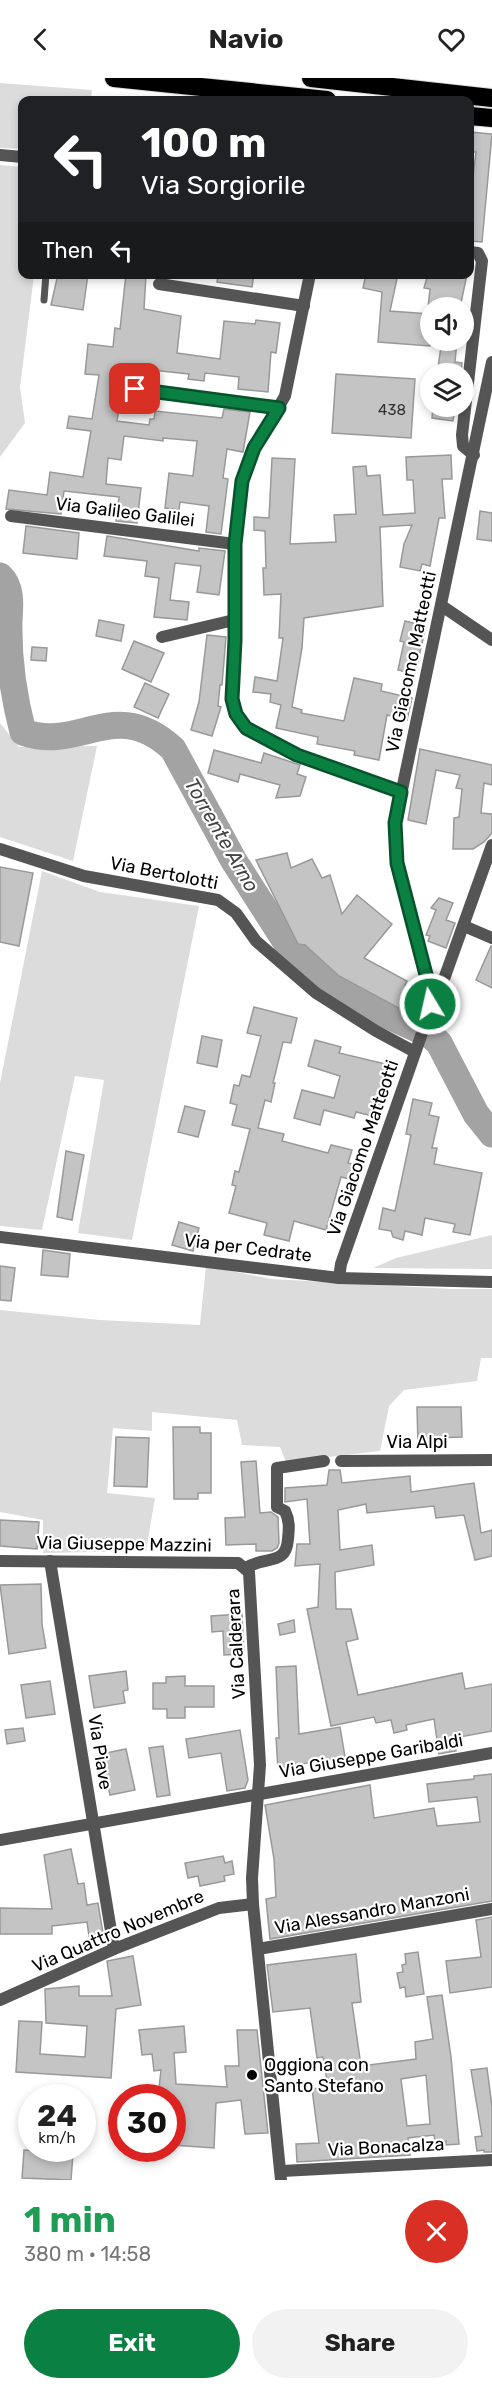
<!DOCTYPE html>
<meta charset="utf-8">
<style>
body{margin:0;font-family:Rubik,sans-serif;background:#f2f2f2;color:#222;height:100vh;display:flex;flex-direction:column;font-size:22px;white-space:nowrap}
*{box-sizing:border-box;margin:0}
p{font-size:20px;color:#767676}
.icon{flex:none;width:33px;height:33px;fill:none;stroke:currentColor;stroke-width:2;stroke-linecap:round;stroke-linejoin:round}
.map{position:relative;height:2102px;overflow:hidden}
.side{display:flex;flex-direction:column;background:#fff;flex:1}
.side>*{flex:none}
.banner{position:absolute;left:18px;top:18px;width:456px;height:183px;border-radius:12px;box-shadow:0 3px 9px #0003;background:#202124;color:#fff;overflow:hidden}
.fabs{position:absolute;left:420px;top:219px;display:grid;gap:12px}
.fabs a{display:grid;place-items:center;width:54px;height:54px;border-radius:50%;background:#fff;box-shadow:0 3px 9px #0003;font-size:30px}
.speed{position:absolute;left:18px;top:2006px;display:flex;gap:12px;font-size:30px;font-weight:700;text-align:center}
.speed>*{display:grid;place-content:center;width:78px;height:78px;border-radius:50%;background:#fff;box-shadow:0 3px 9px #0003;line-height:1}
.speed small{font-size:15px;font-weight:400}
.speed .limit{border:9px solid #d22;background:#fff;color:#111}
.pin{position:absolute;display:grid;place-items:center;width:51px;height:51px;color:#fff;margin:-26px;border-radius:12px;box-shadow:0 3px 9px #0006}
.me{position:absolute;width:66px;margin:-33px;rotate:351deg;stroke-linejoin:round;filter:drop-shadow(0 0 4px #0008)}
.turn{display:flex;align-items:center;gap:21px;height:126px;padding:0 24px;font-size:27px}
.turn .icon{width:78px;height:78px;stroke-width:2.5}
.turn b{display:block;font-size:42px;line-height:51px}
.then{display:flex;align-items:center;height:57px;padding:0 24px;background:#0003;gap:12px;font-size:22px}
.round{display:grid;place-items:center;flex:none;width:63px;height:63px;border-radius:32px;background:#f2f2f2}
.overview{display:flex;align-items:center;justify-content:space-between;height:102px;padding:0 24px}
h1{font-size:36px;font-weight:700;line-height:45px;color:#1e9e55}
.primary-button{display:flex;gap:12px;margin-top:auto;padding:12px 24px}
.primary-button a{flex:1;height:69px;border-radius:36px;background:#0b8043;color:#fff;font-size:24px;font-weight:700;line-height:69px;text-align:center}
.primary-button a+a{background:#f2f2f2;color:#222}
header{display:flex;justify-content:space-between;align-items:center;height:78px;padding:0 24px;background:#fff;font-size:27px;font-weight:700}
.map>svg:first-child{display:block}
.green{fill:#dcdcdc}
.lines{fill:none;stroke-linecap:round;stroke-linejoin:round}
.river{stroke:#a3a3a3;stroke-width:27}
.building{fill:#c4c4c4;stroke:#999;stroke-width:1.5;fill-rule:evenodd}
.highway-casing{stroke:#dbdbdb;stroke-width:20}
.lane{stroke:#555;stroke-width:7}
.street{stroke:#555;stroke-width:12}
.highway{stroke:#000;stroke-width:18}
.route-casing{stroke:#07532c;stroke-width:15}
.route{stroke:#0b8043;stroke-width:10}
.poi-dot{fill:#000;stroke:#fff;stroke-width:2}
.labels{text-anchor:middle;stroke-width:4.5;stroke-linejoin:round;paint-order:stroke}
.number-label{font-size:15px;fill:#313131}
.street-label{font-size:18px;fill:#000;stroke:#fff}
.poi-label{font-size:18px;fill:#000;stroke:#fff;text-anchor:start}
.water-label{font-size:20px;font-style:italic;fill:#444;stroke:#fff}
</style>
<header><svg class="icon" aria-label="back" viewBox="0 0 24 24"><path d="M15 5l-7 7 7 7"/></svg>Navio<svg class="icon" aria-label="heart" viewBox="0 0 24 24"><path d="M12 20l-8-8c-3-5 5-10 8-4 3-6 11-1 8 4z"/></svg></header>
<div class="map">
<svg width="492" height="2102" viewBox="0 0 492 2102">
<rect width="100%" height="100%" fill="#fff"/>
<!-- green -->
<g class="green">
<polygon points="0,5 92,12 91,22 22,22 22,71 0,70"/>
<polygon points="0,87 22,89 22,196 34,197 20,309 25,345 0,379"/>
<polygon points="0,645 19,669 97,668 73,783 0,759"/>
<polygon points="42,793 100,814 199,828 132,1162 78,1155 104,1002 75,998 42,1152 0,1148 0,1005"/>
<polygon points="492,1157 492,1191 373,1190 396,1180"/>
<polygon points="206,1188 271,1201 450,1211 492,1211 492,1280 481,1280 477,1303 404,1312 389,1328 380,1373 286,1384 280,1369 242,1367 237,1342 152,1334 152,1353 113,1350 107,1415 155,1420 146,1473 43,1475 43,1442 0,1434 0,1232 100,1242 200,1247"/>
</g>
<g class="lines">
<!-- river -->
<path class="river" d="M0 498C12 509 10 528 9 542 8 582 13 616 23 654 80 675 115 617 173 671L234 783 293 875 352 921 430 957 439 965 476 1036 492 1056"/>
</g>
<!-- building -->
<g class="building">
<polygon points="470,54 492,56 482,164 470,163 470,123 476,74 470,74"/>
<polygon points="58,196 88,196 83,232 51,227"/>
<polygon points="126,196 146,196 144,231 181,238 177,275 220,281 224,243 255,246 256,242 280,245 276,275 271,274 268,314 238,311 239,299 205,295 204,303 188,301 189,296 132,290 131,301 124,300 117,343 149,347 150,341 154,341 155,333 222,340 224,331 250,334 243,374 227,371 223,400 228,401 221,456 206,454 209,428 180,424 179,432 165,430 169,395 193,398 197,363 163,360 163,363 124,358 121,382 108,380 106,406 141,410 137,445 116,443 119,419 64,413 61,436 6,431 9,412 47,417 50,394 83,399 91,353 67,350 69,338 92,341 99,297 85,296 88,266 113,269 115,250 120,251"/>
<polygon points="218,196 254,196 252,209 217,204"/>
<polygon points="366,196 398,196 390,233 430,236 430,268 378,264 382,214 363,210"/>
<polygon points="428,196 467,196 460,230 428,230 430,211 424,210"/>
<polygon points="442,262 457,262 455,284 462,285 461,296 437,296"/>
<polygon points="336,296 415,301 411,360 332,355"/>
<polygon points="433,328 455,328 453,343 432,340"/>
<polygon points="451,377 452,401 442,401 445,440 439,440 430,488 422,486 420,493 400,489 404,466 412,447 380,449 383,528 304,540 302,570 292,629 302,632 301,635 344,643 354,600 382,606 381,613 412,620 407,642 387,637 379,682 354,677 355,673 317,666 318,659 276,650 281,627 270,624 271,616 253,614 255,599 277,603 283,560 279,560 281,516 264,517 263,490 266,490 265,453 254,452 254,439 269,440 272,380 295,381 290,466 336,464 334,437 356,436 353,389 366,388 367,398 380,397 383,437 415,435 413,402 407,402 406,379"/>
<polygon points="480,433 492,435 492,463 477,461"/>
<polygon points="26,448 79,455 77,481 23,475"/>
<polygon points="107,458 199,473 199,470 225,473 219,517 197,514 201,488 175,485 170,522 189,524 187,542 154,539 159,500 145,498 147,483 104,478"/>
<polygon points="99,542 124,547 121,563 96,558"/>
<polygon points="405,543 426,548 415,596 398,592 404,564 400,563"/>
<polygon points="207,557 226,559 222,607 220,607 218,628 221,629 212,658 191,652 199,624"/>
<polygon points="134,563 164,575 151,604 122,591"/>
<polygon points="32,569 47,570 46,583 31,582"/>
<polygon points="145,605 169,616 158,640 134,629"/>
<polygon points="420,671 492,687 492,707 484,705 481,735 492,736 492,755 484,764 473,771 453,771 454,740 459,739 462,711 456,710 460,697 436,692 426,746 408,742"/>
<polygon points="214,672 261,685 264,675 300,687 297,696 306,699 300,718 276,720 280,707 240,696 238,704 208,695"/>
<polygon points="287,775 291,790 312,781 322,800 330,797 342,836 357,817 392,846 364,880 407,903 405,907 416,914 406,934 339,898 305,867 298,866 256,782"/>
<polygon points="0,789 33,795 19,868 0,864"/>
<polygon points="439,820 453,825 446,842 455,845 446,870 428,863 430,858 426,857 436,832 431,830"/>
<polygon points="491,868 492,868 492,910 476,902"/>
<polygon points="254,929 297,940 291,965 283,964 273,1005 275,1005 271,1024 265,1022 258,1050 284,1056 282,1063 328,1075 331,1067 352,1072 348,1085 353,1086 350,1101 341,1099 326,1152 294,1143 289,1163 264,1157 267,1145 229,1135 236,1108 232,1107 235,1093 239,1094 250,1051 232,1047 237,1027 230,1025 234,1007 239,1008 242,997 250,999 261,958 247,955"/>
<polygon points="202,958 222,962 217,989 197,985"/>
<polygon points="315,962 341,969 339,975 390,987 377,1039 356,1034 354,1040 324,1032 320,1047 294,1040 302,1012 334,1020 340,998 308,988"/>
<polygon points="413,1021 432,1025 429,1037 439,1039 432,1070 437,1070 434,1086 482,1095 470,1157 453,1154 455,1146 425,1140 422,1157 405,1153 403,1162 393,1159 391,1153 379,1151 383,1130 395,1133 411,1057 406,1056"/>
<polygon points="185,1028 205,1033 198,1059 178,1054"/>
<polygon points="66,1073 84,1077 72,1142 57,1139"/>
<polygon points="179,1144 199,1150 193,1173 172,1167"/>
<polygon points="43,1172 70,1176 68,1199 41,1197"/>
<polygon points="0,1188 15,1190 11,1223 0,1222"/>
<polygon points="417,1329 461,1329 462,1359 435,1360 435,1367 418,1367"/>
<polygon points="173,1349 200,1349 200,1355 211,1355 211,1415 198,1415 198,1421 174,1421"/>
<polygon points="116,1359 149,1360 147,1409 114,1408"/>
<polygon points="256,1383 260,1435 271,1434 278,1439 279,1465 277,1470 272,1473 256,1473 256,1466 226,1467 225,1440 245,1439 241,1384"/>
<polygon points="329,1392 340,1392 342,1405 410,1398 411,1414 474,1405 481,1455 492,1452 492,1478 475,1482 464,1437 436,1440 434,1428 367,1435 366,1426 338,1432 340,1472 372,1467 374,1487 335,1494 336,1531 351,1531 358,1561 346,1564 358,1617 462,1595 465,1611 492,1606 492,1653 454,1660 456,1673 439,1676 434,1641 406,1647 407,1652 394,1655 391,1642 376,1645 374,1639 331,1648 307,1531 318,1529 320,1486 295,1488 297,1466 310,1466 307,1421 285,1424 285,1410 327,1407"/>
<polygon points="0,1442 39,1444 37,1471 0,1468"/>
<polygon points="41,1506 42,1546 46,1570 9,1576 0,1507"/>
<polygon points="242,1536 244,1576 224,1577 223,1553 212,1554 211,1538"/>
<polygon points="294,1542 295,1554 280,1557 278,1546"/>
<polygon points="296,1588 299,1656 340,1649 345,1679 278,1690 276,1660 279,1660 276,1589"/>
<polygon points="126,1593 128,1612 123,1613 125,1625 94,1630 89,1598"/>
<polygon points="185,1598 185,1608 214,1608 214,1629 185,1629 185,1640 167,1640 167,1631 153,1631 153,1605 166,1605 166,1599"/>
<polygon points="50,1603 55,1636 26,1640 21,1607"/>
<polygon points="23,1650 25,1663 7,1666 5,1652"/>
<polygon points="240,1652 248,1702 245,1710 227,1713 221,1675 189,1680 186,1661"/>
<polygon points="163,1668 170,1717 157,1719 149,1670"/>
<polygon points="126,1671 135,1712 110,1717 101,1676"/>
<polygon points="492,1696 492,1823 270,1861 266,1821 276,1819 274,1781 265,1727 370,1707 374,1740 434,1730 437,1748 480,1744 477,1719 429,1724 427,1706 474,1701 474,1698"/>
<polygon points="71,1771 78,1806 84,1805 87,1827 98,1825 103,1855 89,1858 87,1844 52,1848 52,1856 0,1856 0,1830 52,1831 44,1777"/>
<polygon points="223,1778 225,1785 232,1783 234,1796 224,1798 225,1803 200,1808 198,1798 188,1800 185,1785"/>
<polygon points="492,1839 492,1909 450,1915 446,1883 481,1879 476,1842"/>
<polygon points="418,1874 424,1916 406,1919 405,1909 400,1910 397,1895 403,1894 402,1887 406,1886 405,1876"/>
<path d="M356 1876 361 1924 352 1925 361 1988 416 1981 415 1964 433 1961 427 1919 442 1917 451 1979 459 2066 446 2067V2063L435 2064 434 2057 408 2060 410 2077 297 2084 296 2066 319 2065 312 2011 328 2009 323 1979 317 1980 310 1930 273 1934 267 1887ZM426 1997 430 2046 407 2048 401 2001Z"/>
<polygon points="133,1878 141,1927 116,1931 111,2000 16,1994 19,1943 42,1944 40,1976 85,1979 87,1948 46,1945 45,1911 79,1908 79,1918 112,1918 107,1883"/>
<polygon points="184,1948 186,1974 174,1975 176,2006 227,2009 225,1988 239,1988 237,1952 257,1952 268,2055 245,2056 241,2022 216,2025 214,2070 172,2067 172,2019 158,2019 161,1992 154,1993 152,1976 142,1977 139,1952"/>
<polygon points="487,1990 492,2029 492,2074 484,2074 484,2072 477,2073 475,2059 482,2058 471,1992"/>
<polygon points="24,2072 73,2076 71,2102 22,2100"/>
</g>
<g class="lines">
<defs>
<g id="highway">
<polyline points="114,0 327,22"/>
<polyline points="311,0 492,20"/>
<polyline points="470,38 492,40"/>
</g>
</defs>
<!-- highway casing -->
<use href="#highway" class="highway-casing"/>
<!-- lane -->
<polyline class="lane" points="44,222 46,196"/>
<!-- street -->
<g class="street">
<polyline points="0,77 22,79"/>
<polyline points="470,174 478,175 482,183 462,357 463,368 474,377"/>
<polyline points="310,196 285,318 254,370 242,403 235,466 235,562 232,621 236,637 246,650 298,677 401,714"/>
<polyline points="159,206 304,228"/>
<polyline points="135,311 279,330"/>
<polyline points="11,438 235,466"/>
<polyline points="442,528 492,562"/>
<polyline points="162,559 234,542"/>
<polyline points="0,771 84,798 218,822 236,835 256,863 316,915 376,953 415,974"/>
<polyline points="464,848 492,860"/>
<polyline points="430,912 444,901 492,767"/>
<polyline points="0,1159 339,1200 492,1204"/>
<polyline points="339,1200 341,1186 428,938 430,912 397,785 395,745 492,284"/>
<polyline points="341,1383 492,1382"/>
<polyline points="0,1483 238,1485 249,1494 260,1687 252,1800 253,1826 281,2102"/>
<polyline points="50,1483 114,1871"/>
<path d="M246 1490C265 1477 286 1489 288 1461 289 1451 290 1443 285 1433L277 1429V1390L324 1383"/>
<polyline points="0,1762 492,1675"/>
<polyline points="258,1871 492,1831"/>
<polyline points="0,1922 114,1871 219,1830 253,1826"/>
<polyline points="282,2093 492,2082"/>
</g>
<!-- highway -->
<use href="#highway" class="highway"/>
</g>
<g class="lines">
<defs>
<polyline id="route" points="135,311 279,330 254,370 242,403 235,466 235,562 232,621 236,636 246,650 297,677 401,714 395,745 397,785 430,912 430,926"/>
</defs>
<!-- route casing -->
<use href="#route" class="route-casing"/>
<!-- route -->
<use href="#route" class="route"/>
</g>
<!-- markers -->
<circle class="poi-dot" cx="252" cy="1997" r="6"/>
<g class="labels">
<!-- number labels -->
<g class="number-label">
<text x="392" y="337">438</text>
</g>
<!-- street labels -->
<g class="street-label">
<text transform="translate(125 434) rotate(7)" y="6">Via Galileo Galilei</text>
<text transform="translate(411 584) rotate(-78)" y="6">Via Giacomo Matteotti</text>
<text transform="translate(164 795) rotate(11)" y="6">Via Bertolotti</text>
<text transform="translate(363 1070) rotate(-71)" y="6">Via Giacomo Matteotti</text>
<text transform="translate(248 1170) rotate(7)" y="6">Via per Cedrate</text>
<text x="417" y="1370">Via Alpi</text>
<text transform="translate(124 1466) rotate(1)" y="6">Via Giuseppe Mazzini</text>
<text transform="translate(236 1566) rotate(-93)" y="6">Via Calderara</text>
<text transform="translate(100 1674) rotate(81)" y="6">Via Piave</text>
<text transform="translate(371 1678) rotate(-10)" y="6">Via Giuseppe Garibaldi</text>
<text transform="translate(372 1833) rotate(-10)" y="6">Via Alessandro Manzoni</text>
<text transform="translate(118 1853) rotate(-23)" y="6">Via Quattro Novembre</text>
<text transform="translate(386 2069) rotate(-3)" y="6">Via Bonacalza</text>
</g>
<!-- poi labels -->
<g class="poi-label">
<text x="264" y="1993">Oggiona con<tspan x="264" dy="21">Santo Stefano</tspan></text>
</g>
<!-- water labels -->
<g class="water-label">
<text transform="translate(222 757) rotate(60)" y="7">Torrente Arno</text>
</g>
</g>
</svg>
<div class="fabs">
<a><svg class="icon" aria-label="sound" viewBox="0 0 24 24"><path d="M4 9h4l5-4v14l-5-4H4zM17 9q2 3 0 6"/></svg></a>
<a><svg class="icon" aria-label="layers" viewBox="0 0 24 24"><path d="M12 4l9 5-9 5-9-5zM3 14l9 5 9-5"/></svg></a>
</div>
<div class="speed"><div>24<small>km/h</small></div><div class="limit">30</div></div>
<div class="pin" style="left:135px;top:311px;background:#d93025"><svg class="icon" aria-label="arrive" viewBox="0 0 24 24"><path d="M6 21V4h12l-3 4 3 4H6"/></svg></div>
<svg class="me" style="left:430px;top:926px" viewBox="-20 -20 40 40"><circle r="17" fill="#0b8043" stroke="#fff" stroke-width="3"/><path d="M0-11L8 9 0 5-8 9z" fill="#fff"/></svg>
<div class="banner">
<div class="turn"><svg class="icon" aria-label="left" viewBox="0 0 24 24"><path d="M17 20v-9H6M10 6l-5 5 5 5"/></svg><div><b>100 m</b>Via Sorgiorile</div></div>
<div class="then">Then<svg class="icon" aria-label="left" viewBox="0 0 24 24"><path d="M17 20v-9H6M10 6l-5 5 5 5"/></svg></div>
</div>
</div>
<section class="side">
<div class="overview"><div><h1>1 min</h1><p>380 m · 14:58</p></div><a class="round" style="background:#d93025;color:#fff"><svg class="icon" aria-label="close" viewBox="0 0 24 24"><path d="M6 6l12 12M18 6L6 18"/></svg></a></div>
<div class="primary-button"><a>Exit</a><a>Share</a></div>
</section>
